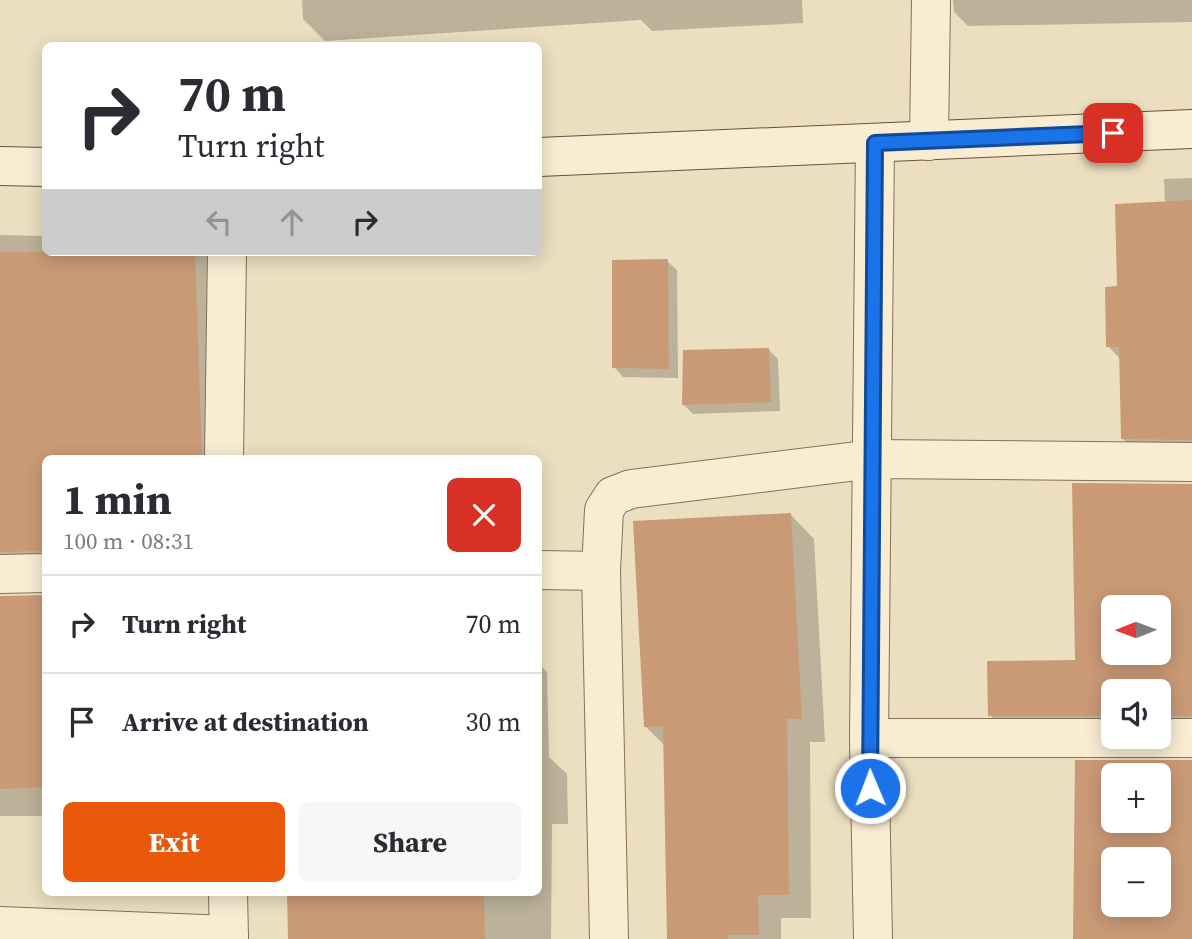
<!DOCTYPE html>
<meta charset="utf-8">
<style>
body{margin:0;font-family:"Source Serif 4",serif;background:#f7f7f7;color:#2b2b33;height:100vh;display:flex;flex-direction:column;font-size:26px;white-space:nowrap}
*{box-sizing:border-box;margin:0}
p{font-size:23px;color:#7c7c81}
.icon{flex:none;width:38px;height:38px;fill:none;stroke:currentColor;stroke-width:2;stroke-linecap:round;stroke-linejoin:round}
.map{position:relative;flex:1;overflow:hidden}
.sheet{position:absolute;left:42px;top:455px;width:500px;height:441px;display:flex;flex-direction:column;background:#fff;border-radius:10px;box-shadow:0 4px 18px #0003}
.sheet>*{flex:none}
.top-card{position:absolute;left:42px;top:42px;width:500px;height:214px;border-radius:10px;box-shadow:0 4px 18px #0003;background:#fff;color:#2b2b33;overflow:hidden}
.needle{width:46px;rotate:269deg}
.tools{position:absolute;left:1101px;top:595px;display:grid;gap:14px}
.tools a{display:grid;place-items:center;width:70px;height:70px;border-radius:10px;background:#fff;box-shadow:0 4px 18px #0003;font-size:35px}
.pin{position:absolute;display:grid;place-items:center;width:60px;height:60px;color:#fff;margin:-30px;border-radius:14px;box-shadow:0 4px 10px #0006}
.me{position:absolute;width:77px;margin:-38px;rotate:359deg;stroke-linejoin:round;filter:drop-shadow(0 0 5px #0008)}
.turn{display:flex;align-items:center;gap:24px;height:147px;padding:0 21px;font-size:32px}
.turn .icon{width:91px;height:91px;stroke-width:2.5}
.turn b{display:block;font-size:49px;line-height:60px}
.lanes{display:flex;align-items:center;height:66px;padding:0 21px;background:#0003;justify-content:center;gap:35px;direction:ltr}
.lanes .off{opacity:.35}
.round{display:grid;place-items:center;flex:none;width:74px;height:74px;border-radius:10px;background:#f7f7f7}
.summary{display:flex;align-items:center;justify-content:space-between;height:119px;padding:0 21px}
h1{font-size:42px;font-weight:700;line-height:52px}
.button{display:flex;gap:14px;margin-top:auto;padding:14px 21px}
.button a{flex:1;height:80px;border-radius:10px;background:#ea580c;color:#fff;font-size:28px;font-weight:700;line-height:80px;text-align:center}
.button a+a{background:#f7f7f7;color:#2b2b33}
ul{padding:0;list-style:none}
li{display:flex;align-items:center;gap:21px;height:98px;padding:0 21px;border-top:2px solid #e1e1e2}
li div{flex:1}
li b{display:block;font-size:26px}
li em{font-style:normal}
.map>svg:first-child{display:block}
.shadow{fill:#0003;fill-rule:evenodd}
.building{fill:#ca9a77;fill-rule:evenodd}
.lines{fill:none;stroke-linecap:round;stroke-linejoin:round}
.minor-casing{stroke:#857059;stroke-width:40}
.tertiary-casing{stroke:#857059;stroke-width:40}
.secondary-casing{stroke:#67523c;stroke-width:40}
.minor{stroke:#f8edd3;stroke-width:38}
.tertiary{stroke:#f8edd3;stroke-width:38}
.secondary{stroke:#f8edd3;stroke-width:38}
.route-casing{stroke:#114b97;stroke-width:18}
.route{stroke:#1a73e8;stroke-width:12}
</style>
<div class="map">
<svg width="1192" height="939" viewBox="0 0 1192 939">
<rect width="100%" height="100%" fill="#ecdfc0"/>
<!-- shadow -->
<g class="shadow">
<polygon points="302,0 802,0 803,23 652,31 641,20 325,41 303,19"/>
<polygon points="953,0 1192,0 1192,22 968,26 954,12"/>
<polygon points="1192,178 1192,454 1136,452 1123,439 1121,360 1108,346 1119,288 1165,203 1164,179"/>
<polygon points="0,235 46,236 46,252 210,252 217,458 46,458 46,569 0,578"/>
<polygon points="667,261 677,270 678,378 623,377 614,367"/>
<polygon points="769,350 778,359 780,411 693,414 684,405"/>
<path d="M1192 486V728H1158V691H1113V728H1002L990 715 1077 662ZM1113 607H1158V653H1113Z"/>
<polygon points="791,515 814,539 825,742 810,742 811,918 781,918 781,939 669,939 665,746 645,726"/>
<polygon points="46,595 46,816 0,816 0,598"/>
<polygon points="539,664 547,672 549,757 567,774 568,824 552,824 551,939 289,939 289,892 539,892"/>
<path d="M1077 762H1192V939H1076ZM1113 775H1158V821H1113ZM1113 859H1158V905H1113Z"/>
</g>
<!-- building -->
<g class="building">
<polygon points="1192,200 1192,440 1121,439 1119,347 1106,347 1105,287 1117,286 1115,204"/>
<polygon points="0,252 195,252 202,458 46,458 46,551 0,552"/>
<polygon points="668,259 669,369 612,368 612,260"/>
<polygon points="769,348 771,402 682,405 683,350"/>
<path d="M1072 483 1192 484V716H1158V691H1113V716H988L987 661 1075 660ZM1113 607H1158V653H1113Z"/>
<polygon points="791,513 802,719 787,719 789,895 758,895 759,935 728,935 728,939 667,939 663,726 644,727 633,521"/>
<polygon points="46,595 46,787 0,789 0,596"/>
<path d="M1075 760H1192V939H1073ZM1113 775H1158V821H1113ZM1113 859H1158V905H1113Z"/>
<polygon points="287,892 484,892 485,939 288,939"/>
</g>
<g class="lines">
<defs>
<g id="minor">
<polyline points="929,141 931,0"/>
<polyline points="224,458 227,252"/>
<polyline points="539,570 601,571"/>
<polyline points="0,574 46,573"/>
<polyline points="869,738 1192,738"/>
<polyline points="228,892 229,939"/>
<polyline points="0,926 229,935"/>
<polyline points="609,939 601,571 604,510 613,496 631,489 873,459 1192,462"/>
</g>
<polyline id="tertiary" points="873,939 869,738 875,143"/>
<g id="secondary">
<polyline points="539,157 1192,129"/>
<polyline points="0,166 46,167"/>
</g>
</defs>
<!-- minor casing -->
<use href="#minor" class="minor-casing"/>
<!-- tertiary casing -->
<use href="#tertiary" class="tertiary-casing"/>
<!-- secondary casing -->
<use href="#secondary" class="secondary-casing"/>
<!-- minor -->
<use href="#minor" class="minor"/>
<!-- tertiary -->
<use href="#tertiary" class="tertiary"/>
<!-- secondary -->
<use href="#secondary" class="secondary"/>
</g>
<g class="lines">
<defs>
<polyline id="route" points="870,788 875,143 1113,133"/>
</defs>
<!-- route casing -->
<use href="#route" class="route-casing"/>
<!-- route -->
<use href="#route" class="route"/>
</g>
</svg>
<div class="tools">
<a><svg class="needle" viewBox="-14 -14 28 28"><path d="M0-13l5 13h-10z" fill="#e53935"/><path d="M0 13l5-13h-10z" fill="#7c7c81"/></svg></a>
<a><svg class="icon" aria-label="sound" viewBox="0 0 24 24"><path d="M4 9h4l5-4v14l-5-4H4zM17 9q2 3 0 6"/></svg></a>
<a>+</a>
<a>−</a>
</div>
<div class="pin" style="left:1113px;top:133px;background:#d93025"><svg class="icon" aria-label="arrive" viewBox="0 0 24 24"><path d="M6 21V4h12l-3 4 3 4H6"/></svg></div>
<svg class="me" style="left:870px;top:788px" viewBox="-20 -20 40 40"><circle r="17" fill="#1a73e8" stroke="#fff" stroke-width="3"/><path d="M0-11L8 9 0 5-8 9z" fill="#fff"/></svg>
<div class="top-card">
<div class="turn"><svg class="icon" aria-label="right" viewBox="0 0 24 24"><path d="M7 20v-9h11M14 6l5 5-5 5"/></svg><div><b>70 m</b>Turn right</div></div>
<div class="lanes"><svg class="icon off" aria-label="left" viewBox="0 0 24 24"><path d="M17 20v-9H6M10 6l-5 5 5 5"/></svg><svg class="icon off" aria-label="ahead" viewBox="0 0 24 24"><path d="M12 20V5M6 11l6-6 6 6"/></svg><svg class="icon" aria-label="right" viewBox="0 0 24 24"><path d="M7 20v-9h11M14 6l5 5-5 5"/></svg></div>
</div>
<section class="sheet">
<div class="summary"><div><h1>1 min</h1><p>100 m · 08:31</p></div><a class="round" style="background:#d93025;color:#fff"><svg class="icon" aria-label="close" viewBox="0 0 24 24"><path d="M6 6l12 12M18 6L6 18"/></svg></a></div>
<ul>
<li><svg class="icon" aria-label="right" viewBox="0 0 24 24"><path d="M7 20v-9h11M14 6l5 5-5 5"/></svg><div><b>Turn right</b></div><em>70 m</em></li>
<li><svg class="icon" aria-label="arrive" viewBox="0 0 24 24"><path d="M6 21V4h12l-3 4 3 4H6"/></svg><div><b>Arrive at destination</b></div><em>30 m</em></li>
</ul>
<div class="button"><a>Exit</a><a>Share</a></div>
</section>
</div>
